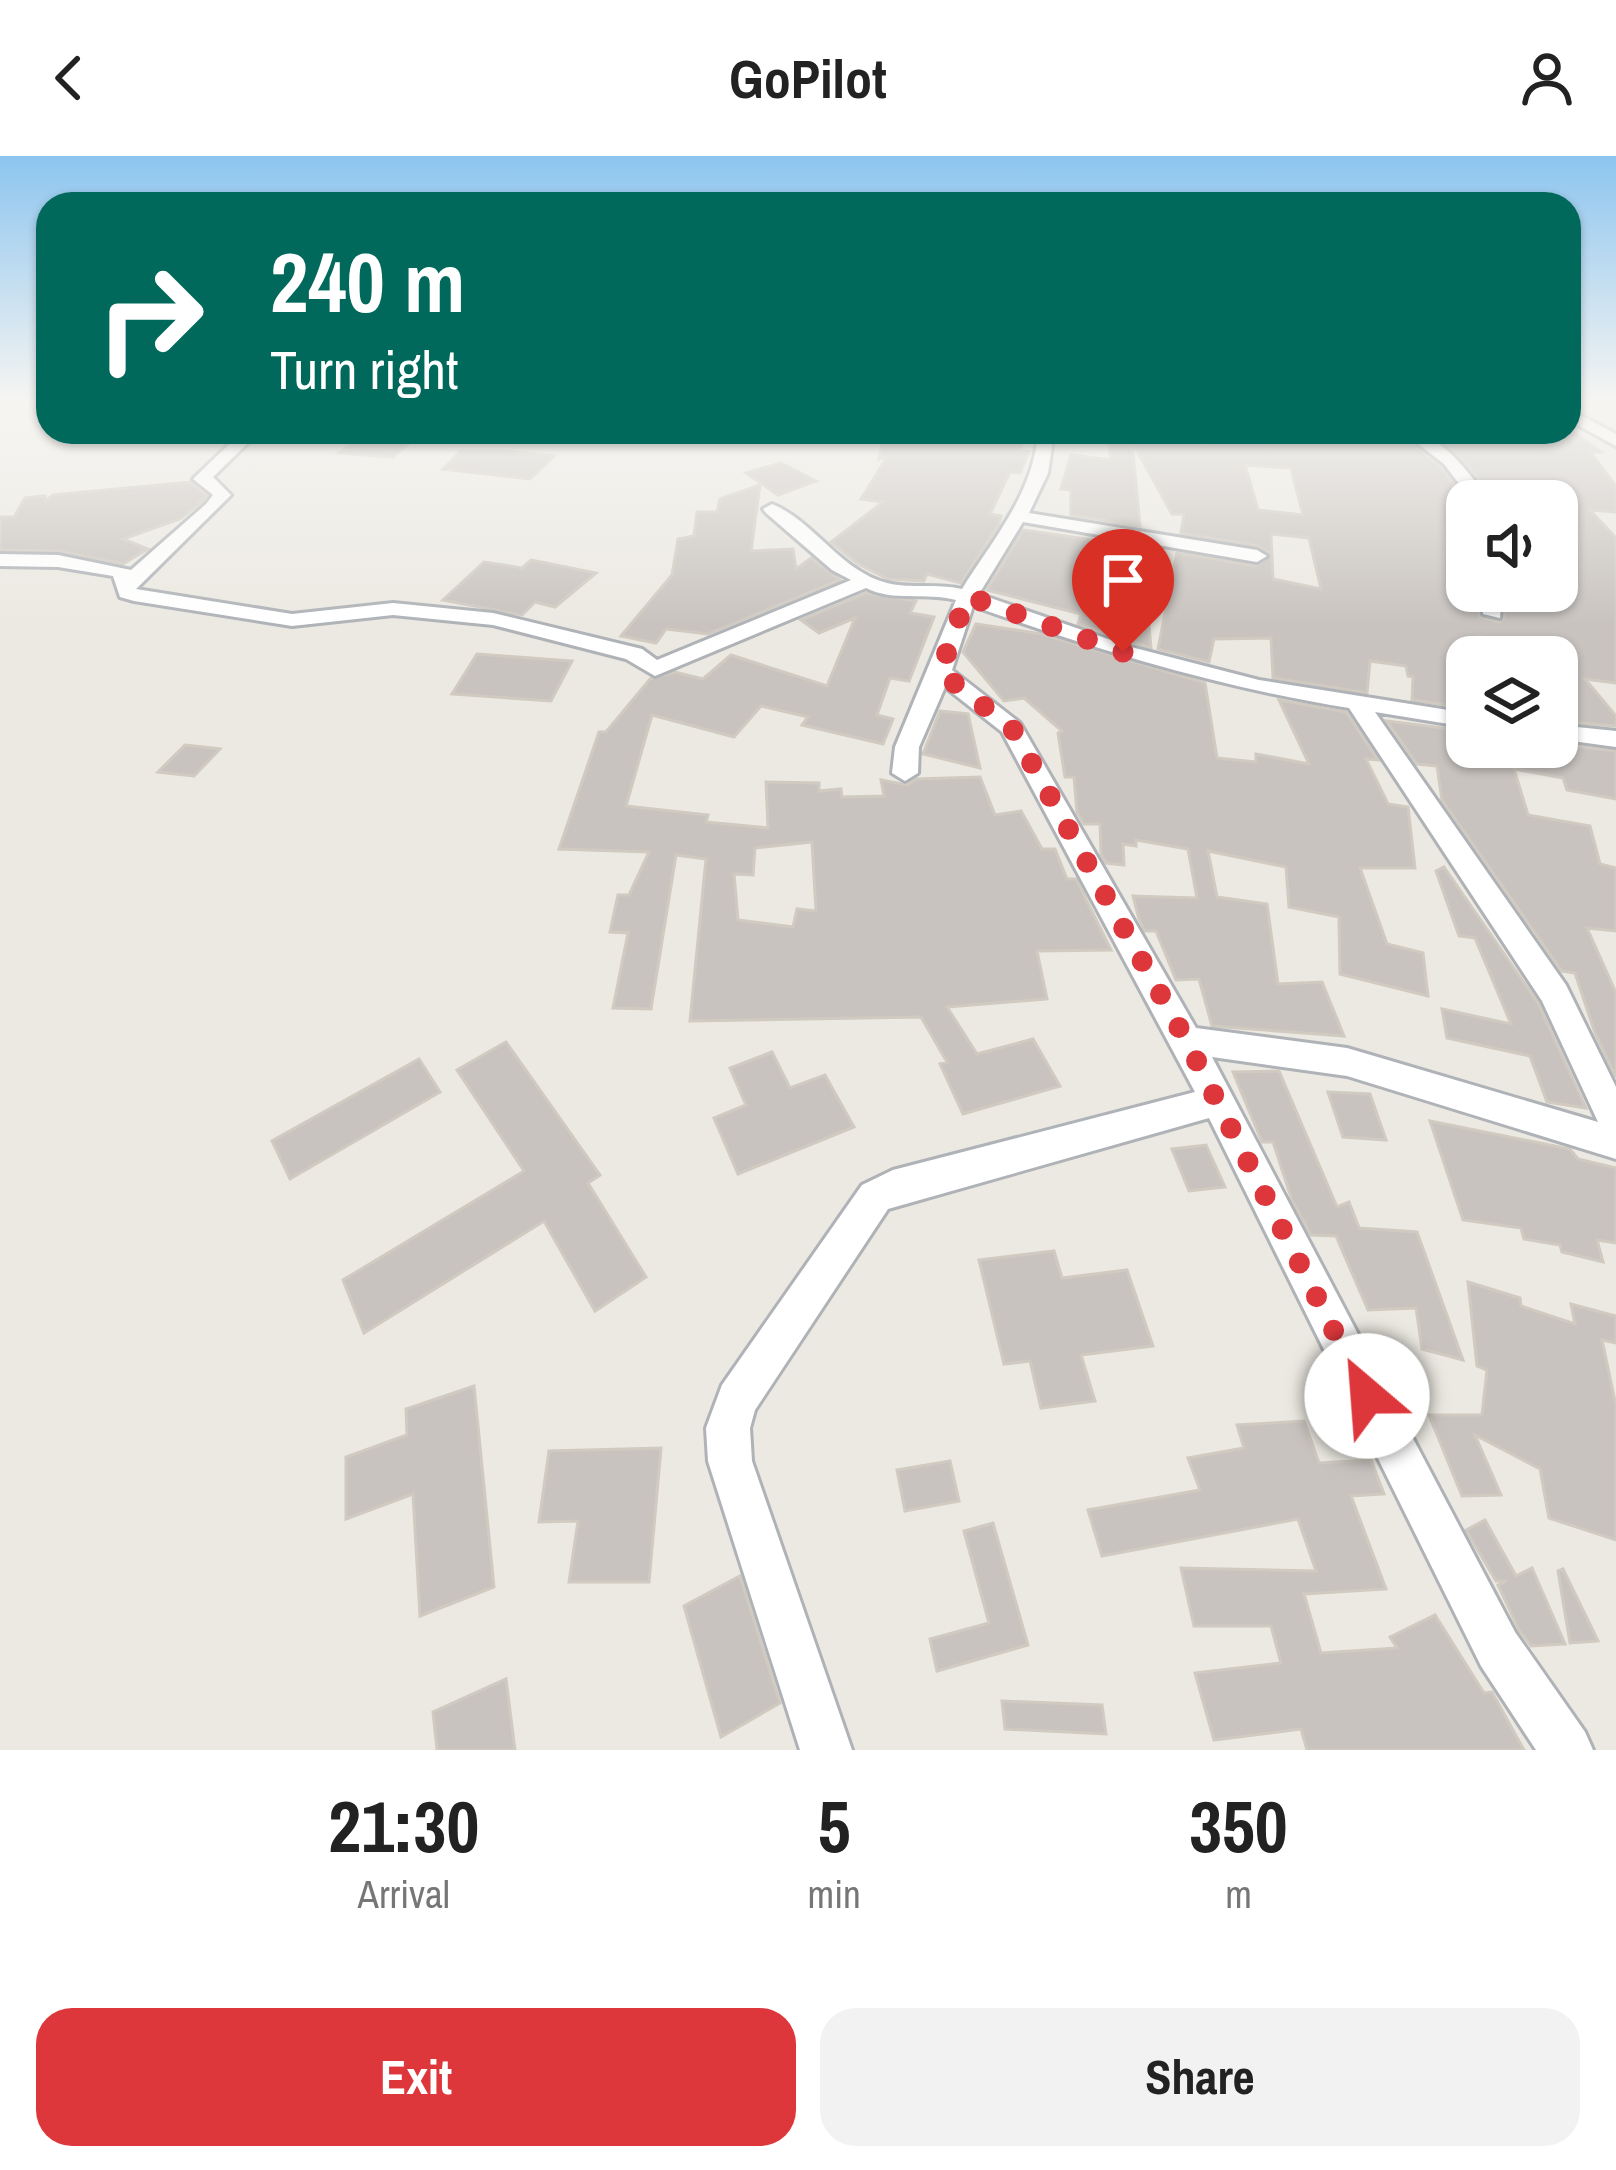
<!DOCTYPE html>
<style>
body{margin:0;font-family:"Archivo Narrow",sans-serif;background:#f2f2f2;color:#222;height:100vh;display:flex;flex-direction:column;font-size:45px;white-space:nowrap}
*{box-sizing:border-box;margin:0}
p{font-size:39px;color:#767676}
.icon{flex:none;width:66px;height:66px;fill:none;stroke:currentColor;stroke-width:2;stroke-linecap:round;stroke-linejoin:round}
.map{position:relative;height:1594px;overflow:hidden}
.details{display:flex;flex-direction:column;background:#fff;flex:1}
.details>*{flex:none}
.guide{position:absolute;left:36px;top:36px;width:1545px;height:252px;border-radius:36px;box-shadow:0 3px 9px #0004;background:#00695c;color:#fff;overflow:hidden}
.controls{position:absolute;left:1446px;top:324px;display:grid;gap:24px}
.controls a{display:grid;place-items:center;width:132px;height:132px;border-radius:24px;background:#fff;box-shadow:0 3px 9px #0004;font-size:60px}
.pin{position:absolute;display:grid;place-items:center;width:102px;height:102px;color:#fff;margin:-123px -51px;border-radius:50% 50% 50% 0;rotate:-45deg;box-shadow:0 0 12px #0007}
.pin .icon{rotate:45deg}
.me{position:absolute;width:132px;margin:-66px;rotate:333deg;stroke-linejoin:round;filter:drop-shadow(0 0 9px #0008)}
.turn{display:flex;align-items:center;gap:42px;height:252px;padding:0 36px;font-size:54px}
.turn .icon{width:156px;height:156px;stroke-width:2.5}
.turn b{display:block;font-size:84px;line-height:102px}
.eta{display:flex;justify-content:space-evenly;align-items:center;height:204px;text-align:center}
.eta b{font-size:72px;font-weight:700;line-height:84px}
.primary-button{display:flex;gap:24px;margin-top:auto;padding:24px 36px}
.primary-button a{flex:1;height:138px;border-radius:36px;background:#dd373c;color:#fff;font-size:48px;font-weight:700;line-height:138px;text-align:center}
.primary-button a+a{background:#f2f2f2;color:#222}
header{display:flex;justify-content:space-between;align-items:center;height:156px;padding:0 36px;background:#fff;font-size:54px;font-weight:700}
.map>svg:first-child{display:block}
.building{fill:#c8c3bf;stroke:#d0cac1;stroke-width:3;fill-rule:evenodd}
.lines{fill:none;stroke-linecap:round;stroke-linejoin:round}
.minor-casing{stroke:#afb3b7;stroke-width:6}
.minor{fill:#fff;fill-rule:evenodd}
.route{stroke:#dd373c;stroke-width:21;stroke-dasharray:0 37.8}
</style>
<header><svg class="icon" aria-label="back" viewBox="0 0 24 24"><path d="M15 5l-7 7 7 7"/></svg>GoPilot<svg class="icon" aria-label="person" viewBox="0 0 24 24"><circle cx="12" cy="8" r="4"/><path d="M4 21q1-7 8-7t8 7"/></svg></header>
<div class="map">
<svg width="1616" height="1594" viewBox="0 0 1616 1594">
<rect width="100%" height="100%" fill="#ece9e2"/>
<!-- building -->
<g class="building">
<polygon points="366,276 373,276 418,280 393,301 339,297"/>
<polygon points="884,276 1024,278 1020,295 1029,296 1020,317 1010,316 990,358 1001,360 999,368 961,427 927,418 924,425 888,423 858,408 831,386 883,346 861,343 887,301 879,303"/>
<path d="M1107 276 1210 289 1206 276 1279 280 1280 276H1399L1441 311 1467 346V373L1459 372 1462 423H1467V435H1478L1480 461 1499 466 1504 462 1506 435H1570L1557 412V345H1500L1456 297 1425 276H1573L1601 296H1590L1616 330V356L1590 354 1616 382V527L1585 523 1616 560V570L1557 565V501H1525L1518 487 1478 480 1480 498 1467 496V552L1412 544 1413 521 1408 520 1406 510 1370 505 1367 537 1273 522 1271 482 1214 483 1209 506 1158 493 1177 397 1256 410 1271 398 1258 390 1181 377 1184 358H1172L1132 286 1140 370 1071 359V334L1061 333 1071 299 1111 304ZM1245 309 1291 312 1303 359 1258 354ZM1271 378 1309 382 1321 433 1273 423Z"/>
<polygon points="461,295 504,295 554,300 530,323 443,313"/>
<polygon points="781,307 816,325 778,339 746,317"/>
<polygon points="190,326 207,340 203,345 180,363 123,383 148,393 123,408 59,395 0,394 0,361 14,361 25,342 45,340 46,345 53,339"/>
<polygon points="760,329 751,395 793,393 796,413 811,402 840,424 708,478 666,473 656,487 621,480 672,419 678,383 694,380 697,356 717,356 720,343"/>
<polygon points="1023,374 1142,391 1151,492 1078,468 1081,458 987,434"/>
<polygon points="531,404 596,417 555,451 535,446 522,459 443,444 484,406 522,412"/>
<path d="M866 437 916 445 910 457 934 461 909 525 890 522 877 559 893 563 883 588 802 569 808 561 761 550 734 581 652 559 626 650 708 659 706 666 768 672 766 626 819 627V635L841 633 842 641 884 640 881 624 907 629 917 623 980 621 995 659 1021 655 1042 693H1055L1067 723H1076L1111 794 1037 795 1047 843 947 851 977 898 1033 883 1060 930 963 958 940 908 947 906 921 861 690 865 706 703 676 699 651 853 613 852 628 777 610 776 618 739H629L649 696 559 693 599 576H606L650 523 675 516 703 523 731 499 827 530 855 462 819 477 801 464ZM812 686 816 755 797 753 793 771 738 764 734 718 753 719 755 692Z"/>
<polygon points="976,468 1042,478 1205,527 1217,602 1256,606 1256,598 1309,608 1279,544 1346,556 1378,604 1366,603 1388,648 1408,651 1415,712 1360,712 1387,788 1423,797 1428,840 1340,818 1339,761 1289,751 1286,711 1208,695 1217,741 1267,748 1278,828 1322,826 1344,880 1212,870 1199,823 1176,824 1156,775 1145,775 1139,763 1133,740 1197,742 1188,693 1136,684 1136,690 1123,688 1124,709 1106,707 1101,698 1100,668 1084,668 1077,656 1074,621 1065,621 1058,577 1062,575 1024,542 1004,545 963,496"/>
<polygon points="477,498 572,505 551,545 452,538"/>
<polygon points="940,555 968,558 980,612 923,598"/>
<polygon points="1387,565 1467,575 1467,591 1557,588 1616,595 1616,643 1567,634 1563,622 1514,613 1528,659 1590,670 1600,708 1616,712 1616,775 1587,772 1616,837 1616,921 1595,877 1575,817 1562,815 1442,644 1437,610 1417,608"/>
<polygon points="185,589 220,593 194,620 158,616"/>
<polygon points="1444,711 1538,847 1586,952 1547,946 1530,900 1447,882 1442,853 1511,868 1475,782 1459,780 1436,715"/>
<polygon points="506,886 600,1019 588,1027 646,1121 595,1155 544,1065 364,1177 343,1124 524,1015 457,914"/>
<polygon points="772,896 790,932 825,919 854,971 738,1018 714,962 746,949 730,912"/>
<polygon points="419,903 440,936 290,1023 272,985"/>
<polygon points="1279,915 1337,1051 1349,1046 1359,1072 1417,1076 1463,1204 1422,1193 1416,1152 1368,1154 1336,1080 1311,1079 1292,1044 1273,986 1262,986 1233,916"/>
<polygon points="1328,936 1370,938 1386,984 1343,981"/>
<polygon points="1430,965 1570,993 1578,1003 1616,1012 1616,1087 1597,1084 1603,1106 1562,1096 1560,1089 1524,1083 1521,1072 1463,1064"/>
<polygon points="1206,989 1225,1031 1189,1035 1172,993"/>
<polygon points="1054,1095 1062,1122 1127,1114 1153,1190 1081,1199 1095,1245 1041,1252 1030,1205 1004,1208 979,1104"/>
<polygon points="1468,1126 1520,1142 1521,1150 1575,1168 1571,1148 1616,1160 1616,1187 1602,1184 1616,1250 1616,1384 1549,1362 1540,1313 1475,1279 1501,1339 1462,1340 1429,1259 1482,1259 1487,1214 1477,1210"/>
<polygon points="474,1230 494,1431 420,1460 413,1338 346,1363 346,1301 407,1279 406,1253"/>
<polygon points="1304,1265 1319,1307 1371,1304 1384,1338 1351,1340 1386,1433 1304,1438 1321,1497 1397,1492 1390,1481 1435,1459 1484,1537 1492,1536 1524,1594 1307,1594 1301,1573 1214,1584 1195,1517 1281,1507 1271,1470 1194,1470 1181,1412 1316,1415 1298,1363 1102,1400 1088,1354 1200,1334 1188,1302 1244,1292 1237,1269"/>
<polygon points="661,1292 649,1426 569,1426 578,1365 539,1366 549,1295"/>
<polygon points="950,1305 959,1345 905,1355 897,1314"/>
<polygon points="1485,1364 1516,1420 1532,1412 1565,1488 1531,1490 1519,1474 1498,1429 1506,1425 1496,1425 1466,1374"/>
<polygon points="993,1367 1028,1489 937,1515 930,1483 989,1467 964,1375"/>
<polygon points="1563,1413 1598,1485 1570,1487 1558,1415"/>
<polygon points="740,1420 780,1547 721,1581 684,1450"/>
<polygon points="506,1523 515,1594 437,1594 433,1556"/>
<polygon points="1002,1545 1102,1549 1106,1578 1005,1573"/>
</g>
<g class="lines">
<defs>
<g id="minor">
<polygon points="1569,253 1616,278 1616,290 1569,264"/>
<path d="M242 276H259L213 321 231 339 136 433 292 458 393 447 493 457 642 493 657 504 851 424 832 414 766 357 763 353 772 348C814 365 840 415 887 427 911 433 937 427 962 433 993 383 1034 337 1038 276H1054L1048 317 1029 357 1257 394 1267 400 1257 406 1023 366 979 438 1131 491 1259 524 1467 557V571L1375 556 1566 829 1616 931V1003L1347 920 1212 901 1515 1476 1585 1576 1593 1594H1536L1481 1510 1209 962 888 1053 755 1254 750 1272 752 1305 852 1594H800L708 1305 706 1272 722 1229 862 1029 893 1014 1195 936 1002 576 945 531 919 591 918 617 905 625 892 617 895 591 956 444C926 436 893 446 866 432L655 520 626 503 493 469 393 459 292 470 134 445 120 441 113 420 58 411 0 410V398L58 399 131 414 206 348 213 339 193 323ZM973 450C1097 494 1218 531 1349 552L1542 845 1598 966 1347 892 1196 872 1020 567 952 514Z"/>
<path d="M1403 276C1442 276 1468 316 1490 345H1472L1444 308Z"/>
<polygon points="1482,435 1502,435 1500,462 1483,458"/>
<polygon points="1557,569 1616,575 1616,591 1557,583"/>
</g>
</defs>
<!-- minor casing -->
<use href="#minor" class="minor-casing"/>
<!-- minor -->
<use href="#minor" class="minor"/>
</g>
<!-- sky -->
<linearGradient id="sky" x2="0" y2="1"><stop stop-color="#8dc5ef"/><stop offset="0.52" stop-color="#f6f5f2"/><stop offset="1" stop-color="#f6f5f2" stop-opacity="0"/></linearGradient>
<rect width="1616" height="469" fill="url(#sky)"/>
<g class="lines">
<!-- route -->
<polyline class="route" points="1123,496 967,440 940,516 1012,572 1186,884 1367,1240"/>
</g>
</svg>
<div class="controls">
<a><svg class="icon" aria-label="sound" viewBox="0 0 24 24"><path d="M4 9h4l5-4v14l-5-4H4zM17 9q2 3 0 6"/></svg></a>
<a><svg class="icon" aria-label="layers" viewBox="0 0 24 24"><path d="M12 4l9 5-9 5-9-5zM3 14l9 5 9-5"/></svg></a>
</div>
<div class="pin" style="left:1123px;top:496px;background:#d93025"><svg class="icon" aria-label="arrive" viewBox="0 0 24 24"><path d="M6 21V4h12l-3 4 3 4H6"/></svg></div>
<svg class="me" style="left:1367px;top:1240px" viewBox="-20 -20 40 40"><circle r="19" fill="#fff"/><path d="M0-13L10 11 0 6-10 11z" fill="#dd373c"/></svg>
<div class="guide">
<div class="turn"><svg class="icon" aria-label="right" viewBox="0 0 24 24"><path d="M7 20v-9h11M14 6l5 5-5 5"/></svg><div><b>240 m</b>Turn right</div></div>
</div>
</div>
<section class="details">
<div class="eta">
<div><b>21:30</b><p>Arrival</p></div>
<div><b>5</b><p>min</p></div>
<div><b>350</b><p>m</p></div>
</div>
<div class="primary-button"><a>Exit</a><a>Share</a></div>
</section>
